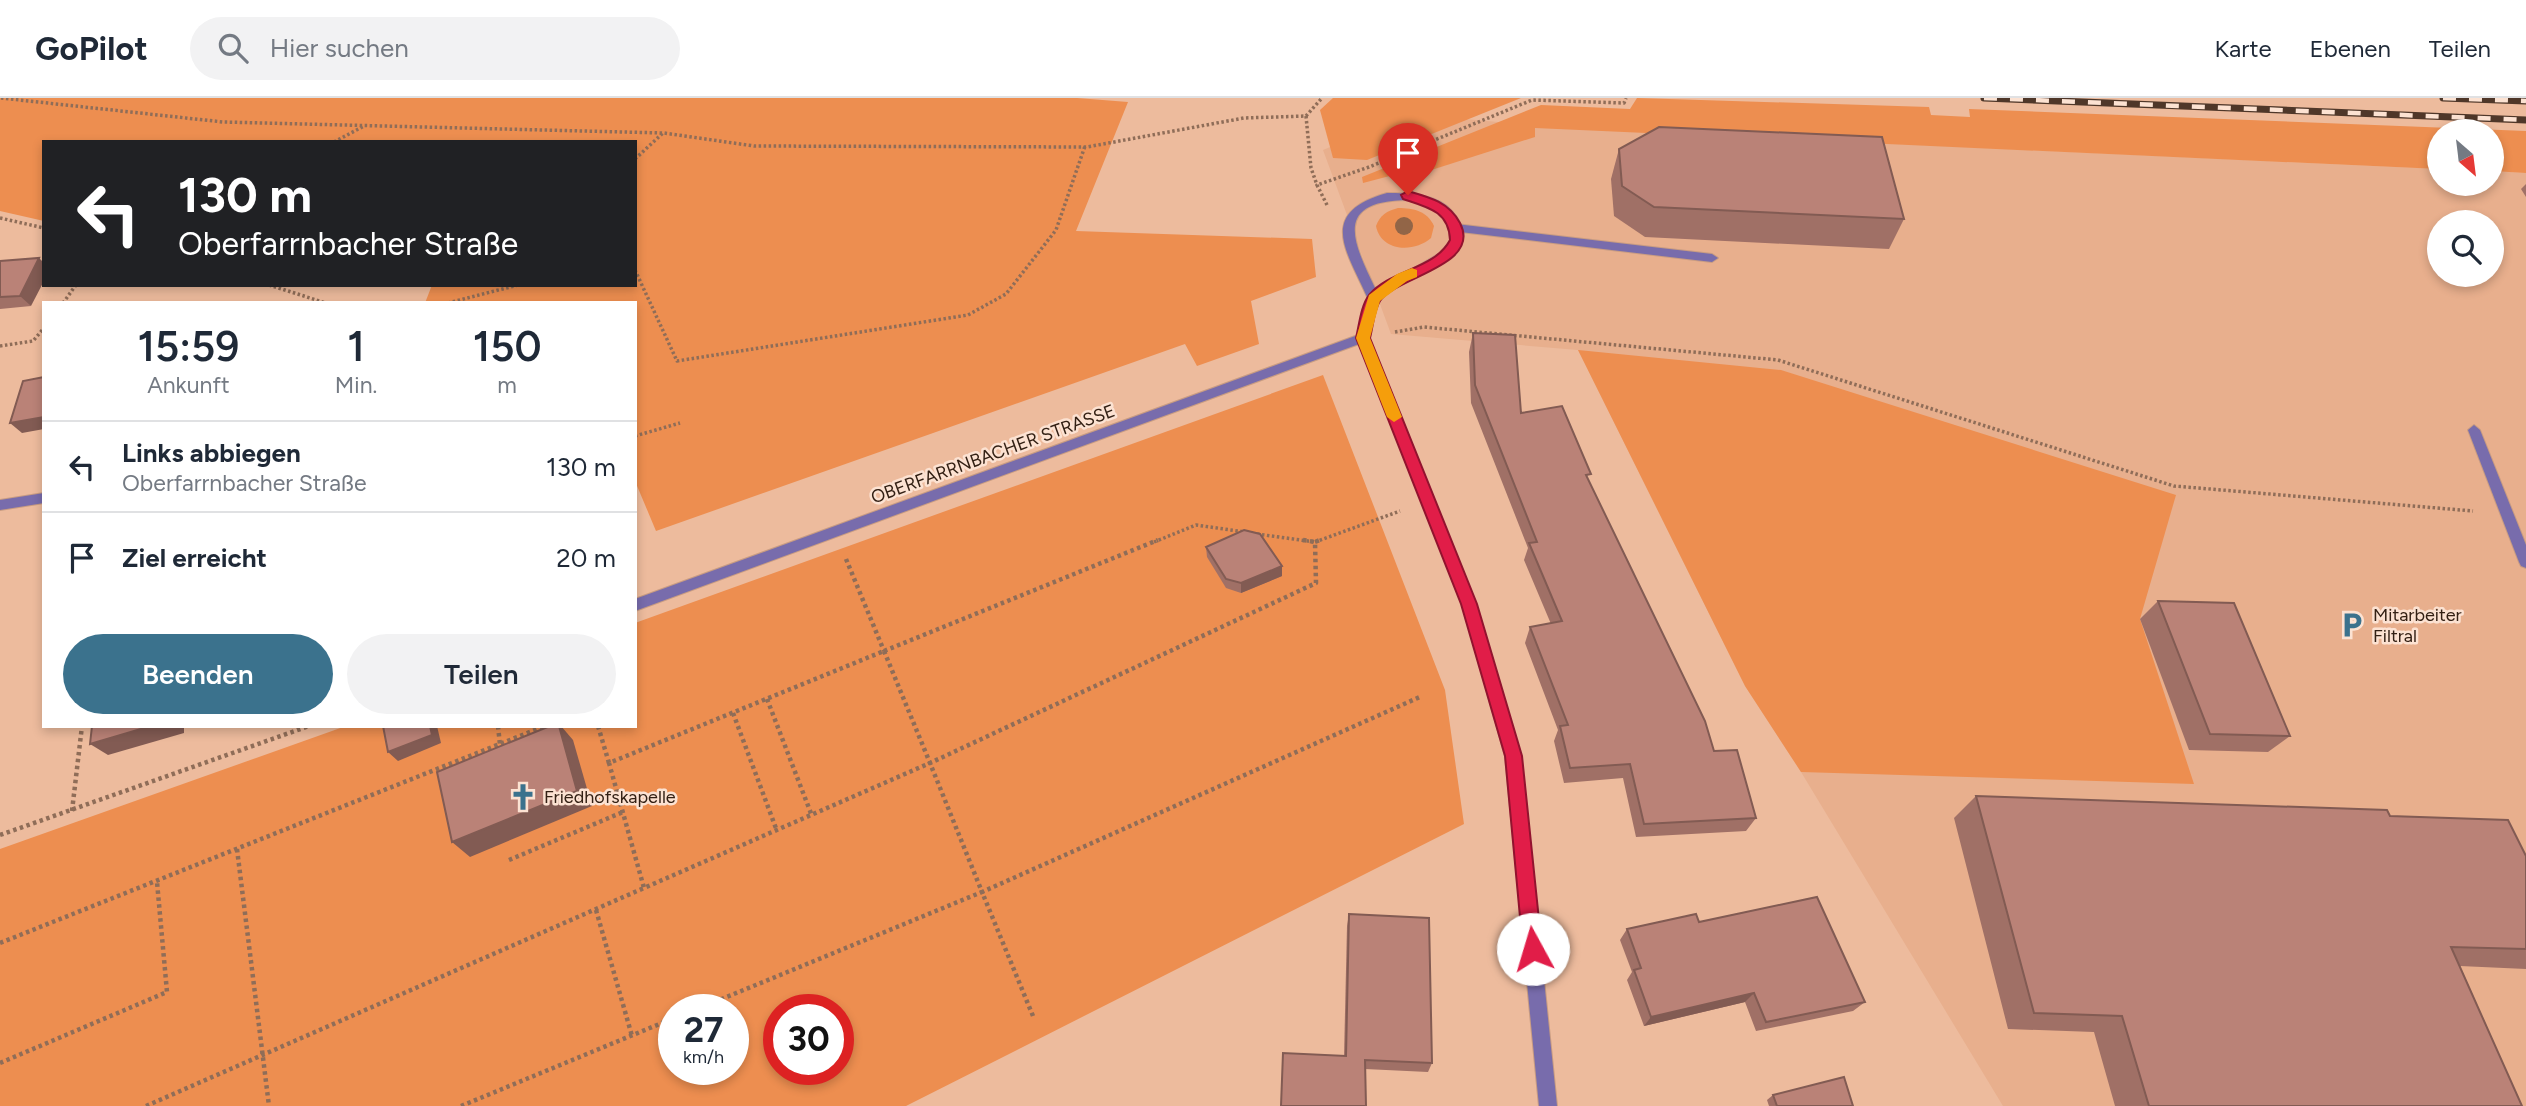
<!DOCTYPE html>
<html lang="de">
<meta charset="utf-8">
<style>
body{margin:0;font-family:Figtree,sans-serif;background:#f2f2f3;color:#1f2937;height:100vh;display:flex;flex-direction:column;font-size:26px;white-space:nowrap}
*{box-sizing:border-box;margin:0}
p{font-size:23px;color:#747a83}
.icon{flex:none;width:38px;height:38px;fill:none;stroke:currentColor;stroke-width:2;stroke-linecap:round;stroke-linejoin:round}
.map{position:relative;flex:1;overflow:hidden}
.panel{position:absolute;left:42px;top:203px;width:595px;height:427px;display:flex;flex-direction:column;background:#fff;border-radius:0px;box-shadow:0 4px 10px #0003}
.panel>*{flex:none}
.hud{position:absolute;left:42px;top:42px;width:595px;height:147px;border-radius:0px;box-shadow:0 4px 10px #0003;background:#202124;color:#fff;overflow:hidden}
.needle{width:46px;rotate:152deg}
.buttons{position:absolute;left:2427px;top:21px;display:grid;gap:14px}
.buttons a{display:grid;place-items:center;width:77px;height:77px;border-radius:50%;background:#fff;box-shadow:0 4px 10px #0003;font-size:35px}
.speed{position:absolute;left:658px;top:896px;display:flex;gap:14px;font-size:35px;font-weight:700;text-align:center}
.speed>*{display:grid;place-content:center;width:91px;height:91px;border-radius:50%;background:#fff;box-shadow:0 4px 10px #0003;line-height:1}
.speed small{font-size:18px;font-weight:400}
.speed .limit{border:10px solid #d22;background:#fff;color:#111}
.pin{position:absolute;display:grid;place-items:center;width:60px;height:60px;color:#fff;margin:-72px -30px;border-radius:50% 50% 50% 0;rotate:-45deg;box-shadow:0 0 7px #0007}
.pin .icon{rotate:45deg}
.me{position:absolute;width:77px;margin:-38px;rotate:354deg;stroke-linejoin:round;filter:drop-shadow(0 0 5px #0008)}
.turn{display:flex;align-items:center;gap:24px;height:147px;padding:0 21px;font-size:32px}
.turn .icon{width:91px;height:91px;stroke-width:2.5}
.turn b{display:block;font-size:49px;line-height:60px}
.eta{display:flex;justify-content:space-evenly;align-items:center;height:119px;text-align:center}
.eta b{font-size:42px;font-weight:600;line-height:49px}
.primary-button{display:flex;gap:14px;margin-top:auto;padding:14px 21px}
.primary-button a{flex:1;height:80px;border-radius:42px;background:#3b728d;color:#fff;font-size:28px;font-weight:600;line-height:80px;text-align:center}
.primary-button a+a{background:#f2f2f3;color:#1f2937}
ul{padding:0;list-style:none}
li{display:flex;align-items:center;gap:21px;height:91px;padding:0 21px;border-top:2px solid #e0e1e3}
li div{flex:1}
li b{display:block;font-size:26px}
li em{font-style:normal}
header{display:flex;align-items:center;gap:42px;box-sizing:border-box;height:98px;padding:0 35px;background:#fff;border-bottom:2px solid #e0e1e3}
header strong{font-size:33px}
nav{display:flex;gap:38px;margin-inline-start:auto;font-size:24px}
.search{width:490px;height:63px;background:#f2f2f3;display:flex;align-items:center;gap:18px;box-sizing:border-box;padding:0 24px;border-radius:38px;color:#747a83;font-size:26px}
.map>svg:first-child{display:block}
.built{fill:#e8af8d;fill-rule:evenodd}
.green{fill:#ed8e50;fill-rule:evenodd}
.lines{fill:none;stroke-linecap:round;stroke-linejoin:round}
.service-casing{stroke:#c89c82;stroke-width:2}
.minor-casing{stroke:#c89c82;stroke-width:2}
.path-far1{stroke:#8f6d58;stroke-width:3.5;stroke-dasharray:2.5 2.5;stroke-linecap:butt}
.path{stroke:#8f6d58;stroke-width:4.5;stroke-dasharray:3.5 3.5;stroke-linecap:butt}
.service{fill:#786cac;fill-rule:evenodd}
.minor{fill:#786cac;fill-rule:evenodd}
.rail-casing{stroke:#4f3729;stroke-width:7}
.rail{stroke:#fce2d2;stroke-width:4.5;stroke-dasharray:13;stroke-linecap:butt}
.tree{fill:#926547}
.wall{fill:#a07066}
.shaded-wall{fill:#825b53}
.building{fill:#ba8277;stroke:#825b53;stroke-width:2}
.route{fill:#e11d48;stroke:#92132f;stroke-width:2}
.slow{fill:#f59e0b}
.labels{text-anchor:middle;stroke-width:5;stroke-linejoin:round;paint-order:stroke}
.street-label{font-size:18px;fill:#332014;stroke:#fce2d2}
.poi-label{font-size:18px;fill:#332014;stroke:#fce2d2;text-anchor:start}
</style>
<header>
<strong>GoPilot</strong>
<div class="search"><svg class="icon" aria-label="search" viewBox="0 0 24 24"><circle cx="10" cy="10" r="6"/><path d="M15 15l6 6"/></svg>Hier suchen</div>
<nav><a>Karte</a><a>Ebenen</a><a>Teilen</a></nav>
</header>
<div class="map">
<svg width="2526" height="1008" viewBox="0 0 2526 1008">
<rect width="100%" height="100%" fill="#edbb9d"/>
<!-- built -->
<path class="built" d="M1409 16 1575 31 2439 71 2440 86H2492V73L2526 75V1008H2003L1801 674 1745 588 1578 252 1391 236 1323 52ZM2440 124H2492V177H2440Z"/>
<!-- green -->
<g class="green">
<polygon points="0,0 1077,0 1128,4 1076,133 1312,141 1316,179 1251,203 1259,246 1197,268 1185,246 656,433 635,383 635,205 425,205 432,187 635,187 635,44 44,44 44,123 0,113"/>
<polygon points="1333,0 1521,0 1367,62 1333,60 1320,12"/>
<polygon points="1637,0 1929,9 1931,17 1970,19 1969,11 2526,33 2526,75 2492,73 2492,33 2440,33 2439,71 1535,30 1535,39 1422,75 1401,75 1363,85 1362,79 1541,7 1630,11"/>
<path d="M1398 110C1414 110 1427 113 1434 128L1431 140C1414 155 1381 154 1376 128 1380 117 1387 113 1398 110Z"/>
<polygon points="1578,252 1781,272 2176,397 2140,521 2194,686 1801,674 1745,588"/>
<path d="M1323 277 1445 592 1464 726 906 1008H0V751L346 628H635V525ZM674 912H733V971H674ZM779 912H838V971H779Z"/>
</g>
<g class="lines">
<defs>
<g id="service">
<polygon points="1456,126 1712,156 1718,160 1712,164 1452,133 1450,130"/>
<polygon points="44,395 44,405 0,412 0,402"/>
</g>
<g id="minor">
<path d="M1387 95C1408 95 1438 95 1453 114 1494 164 1400 176 1379 203 1372 213 1372 229 1369 240L1476 506 1521 658 1557 1008H1539L1505 658 1462 506 1359 246 635 513V501L1358 237 1368 201C1347 153 1316 115 1387 95ZM1408 102C1434 108 1449 113 1451 142L1440 155 1376 192C1353 144 1332 103 1408 102Z"/>
<polygon points="2474,327 2480,332 2526,447 2526,470 2521,468 2519,464 2468,332"/>
</g>
</defs>
<!-- service casing -->
<use href="#service" class="service-casing"/>
<!-- minor casing -->
<use href="#minor" class="minor-casing"/>
<!-- path-far1 -->
<g class="path-far1">
<polyline points="1,0 223,24 664,35 754,48 1087,49 1244,20 1306,18 1322,0"/>
<polyline points="1306,18 1311,70 1317,87"/>
<polyline points="334,44 364,28"/>
<polyline points="635,61 663,35"/>
<polyline points="1327,107 1317,87 1369,69 1532,2 1624,5 1626,0"/>
<polyline points="0,120 44,130"/>
<polyline points="635,172 677,263 968,217 1006,196 1056,132 1085,48"/>
<polyline points="269,187 326,205"/>
<polyline points="63,205 76,187"/>
<polyline points="448,205 518,187"/>
<polyline points="1395,234 1424,229 1778,262 2174,388 2473,413"/>
<polyline points="0,248 33,243 44,230"/>
<polyline points="635,338 680,325"/>
<polyline points="1257,436 1315,444"/>
<polyline points="1154,444 1196,427 1245,434"/>
<polyline points="1315,444 1400,413"/>
</g>
<!-- path -->
<g class="path">
<polyline points="1303,442 1315,444"/>
<polyline points="846,461 884,553"/>
<polygon points="884,553 930,665 644,790 609,665"/>
<polyline points="884,553 1158,442"/>
<polyline points="767,601 812,718"/>
<polyline points="733,615 777,733"/>
<polyline points="498,628 500,647"/>
<polyline points="598,628 609,665"/>
<polyline points="72,713 82,628"/>
<polyline points="0,737 309,628"/>
<polyline points="237,751 269,1008"/>
<polyline points="509,762 623,714"/>
<polyline points="596,812 632,938"/>
<polyline points="0,845 545,628"/>
<polyline points="695,912 982,794 930,665 1316,485 1315,444 1320,442"/>
<polyline points="1033,918 982,794 1422,598"/>
<polyline points="0,965 167,894 157,784"/>
<polyline points="146,1008 644,790"/>
<polyline points="461,1008 674,920"/>
</g>
<!-- service -->
<use href="#service" class="service"/>
<!-- minor -->
<use href="#minor" class="minor"/>
<defs>
<g id="rail">
<polyline points="1984,0 2526,22"/>
<polyline points="2443,0 2526,3"/>
</g>
</defs>
<!-- rail casing -->
<use href="#rail" class="rail-casing"/>
<!-- rail -->
<use href="#rail" class="rail"/>
</g>
<!-- trees -->
<circle class="tree" cx="1404" cy="128" r="9"/>
<!-- wall -->
<g class="wall">
<polygon points="1619,51 1904,121 1889,151 1645,139 1614,118 1611,81"/>
<polygon points="2526,86 2526,99 2521,91"/>
<polygon points="0,163 31,208 0,211"/>
<polygon points="1473,235 1521,315 1589,383 1714,653 1756,720 1746,733 1636,739 1623,680 1564,685 1554,643 1558,632 1525,545 1530,529 1551,526 1524,462 1528,450 1471,305 1469,254"/>
<polygon points="1206,449 1282,468 1282,478 1241,495 1226,490 1207,459"/>
<polygon points="2158,503 2290,638 2268,654 2189,652 2140,521"/>
<polygon points="1976,698 2390,718 2526,758 2526,871 2460,868 2522,1008 2115,1008 2094,934 2008,931 1954,720"/>
<polygon points="1349,816 1432,965 1428,974 1365,971 1344,958 1347,828"/>
<polygon points="1699,824 1865,904 1853,913 1756,933 1745,904 1644,928 1627,882 1632,874 1620,842 1627,831"/>
<polygon points="1773,997 1853,1008 1769,1008 1767,1002"/>
</g>
<!-- shaded-wall -->
<g class="shaded-wall">
<polygon points="39,160 44,165 44,183 31,208 20,198"/>
<polygon points="44,319 44,331 22,335 10,325"/>
<polygon points="1282,468 1282,478 1241,495 1241,485"/>
<polygon points="151,628 184,628 184,635 108,657 90,646"/>
<polygon points="430,628 437,628 441,645 398,663 388,654"/>
<polygon points="559,628 561,628 573,642 592,708 470,759 452,744"/>
<polygon points="1754,895 1745,904 1644,928 1651,919"/>
</g>
<!-- building -->
<g class="building">
<polygon points="1659,29 1882,39 1904,121 1654,109 1622,88 1619,51"/>
<polygon points="39,160 20,198 0,199 0,163"/>
<polygon points="1473,235 1515,237 1521,315 1562,308 1591,376 1586,377 1705,623 1714,653 1737,652 1756,720 1644,726 1630,666 1570,670 1560,628 1568,627 1530,529 1562,523 1529,445 1537,444 1475,287"/>
<polygon points="44,279 44,319 10,325 23,283"/>
<polygon points="1244,432 1260,436 1282,468 1241,485 1226,481 1206,449"/>
<polygon points="2158,503 2234,505 2290,638 2210,636"/>
<polygon points="92,628 151,628 90,646"/>
<polygon points="383,628 430,628 432,637 388,654"/>
<polygon points="550,628 559,628 577,693 452,744 437,674"/>
<polygon points="1976,698 2387,712 2390,718 2508,722 2526,758 2526,851 2451,849 2522,1008 2149,1008 2122,918 2034,915"/>
<polygon points="1817,799 1865,904 1766,924 1754,895 1651,919 1634,872 1641,870 1627,831 1696,816 1699,824"/>
<polygon points="1349,816 1429,820 1432,965 1365,962 1366,1008 1281,1008 1283,955 1346,958"/>
<polygon points="1844,979 1853,1008 1777,1008 1773,997"/>
</g>
<!-- route -->
<path class="route" d="M1408 93C1429 99 1449 104 1460 125 1482 168 1397 178 1380 203 1374 212 1373 229 1370 240L1477 506 1522 658 1542 851 1539 858 1533 860 1526 858 1523 851 1505 658 1461 506 1356 240C1359 228 1361 207 1369 197 1391 171 1434 172 1450 142 1449 113 1427 109 1403 101L1401 97Z"/>
<!-- slow -->
<polygon class="slow" points="1412,170 1417,172 1417,179 1407,183 1380,203 1370,240 1402,319 1394,324 1387,319 1356,240 1369,197 1397,176"/>
<!-- icons -->
<defs>
<symbol id="parking-bare" viewBox="-9 -9 18 18"><path d="M-3.5-5.5H1a3.5 3.5 0 0 1 0 7H-1V5.5H-3.5ZM-1-3.4V-.6H.8a1.4 1.4 0 0 0 0-2.8Z" fill="#3b728d" stroke="#fce2d2" stroke-width="2.5" paint-order="stroke"/></symbol>
<symbol id="church-bare" viewBox="-9 -9 18 18"><path d="M-1.2-6h2.4v3.5h3.3v2.4h-3.3V6h-2.4V-.1h-3.3v-2.4h3.3Z" fill="#3b728d" stroke="#fce2d2" stroke-width="2.5" paint-order="stroke"/></symbol>
</defs>
<g fill-rule="evenodd">
<use href="#parking-bare" x="2333" y="508" width="38" height="38"/>
<use href="#church-bare" x="504" y="680" width="38" height="38"/>
</g>
<g class="labels">
<!-- street labels -->
<g class="street-label">
<text transform="translate(993 356) rotate(-20)" y="6">OBERFARRNBACHER STRASSE</text>
</g>
<!-- poi labels -->
<g class="poi-label">
<text x="2373" y="523">Mitarbeiter<tspan x="2373" dy="21">Filtral</tspan></text>
<text x="544" y="705">Friedhofskapelle</text>
</g>
</g>
</svg>
<div class="buttons">
<a><svg class="needle" viewBox="-14 -14 28 28"><path d="M0-13l5 13h-10z" fill="#e53935"/><path d="M0 13l5-13h-10z" fill="#747a83"/></svg></a>
<a><svg class="icon" aria-label="search" viewBox="0 0 24 24"><circle cx="10" cy="10" r="6"/><path d="M15 15l6 6"/></svg></a>
</div>
<div class="speed"><div>27<small>km/h</small></div><div class="limit">30</div></div>
<div class="pin" style="left:1408px;top:97px;background:#d93025"><svg class="icon" aria-label="arrive" viewBox="0 0 24 24"><path d="M6 21V4h12l-3 4 3 4H6"/></svg></div>
<svg class="me" style="left:1533px;top:851px" viewBox="-20 -20 40 40"><circle r="19" fill="#fff"/><path d="M0-13L10 11 0 6-10 11z" fill="#e11d48"/></svg>
<div class="hud">
<div class="turn"><svg class="icon" aria-label="left" viewBox="0 0 24 24"><path d="M17 20v-9H6M10 6l-5 5 5 5"/></svg><div><b>130 m</b>Oberfarrnbacher Straße</div></div>
</div>
<section class="panel">
<div class="eta">
<div><b>15:59</b><p>Ankunft</p></div>
<div><b>1</b><p>Min.</p></div>
<div><b>150</b><p>m</p></div>
</div>
<ul>
<li><svg class="icon" aria-label="left" viewBox="0 0 24 24"><path d="M17 20v-9H6M10 6l-5 5 5 5"/></svg><div><b>Links abbiegen</b><p>Oberfarrnbacher Straße</p></div><em>130 m</em></li>
<li><svg class="icon" aria-label="arrive" viewBox="0 0 24 24"><path d="M6 21V4h12l-3 4 3 4H6"/></svg><div><b>Ziel erreicht</b></div><em>20 m</em></li>
</ul>
<div class="primary-button"><a>Beenden</a><a>Teilen</a></div>
</section>
</div>
